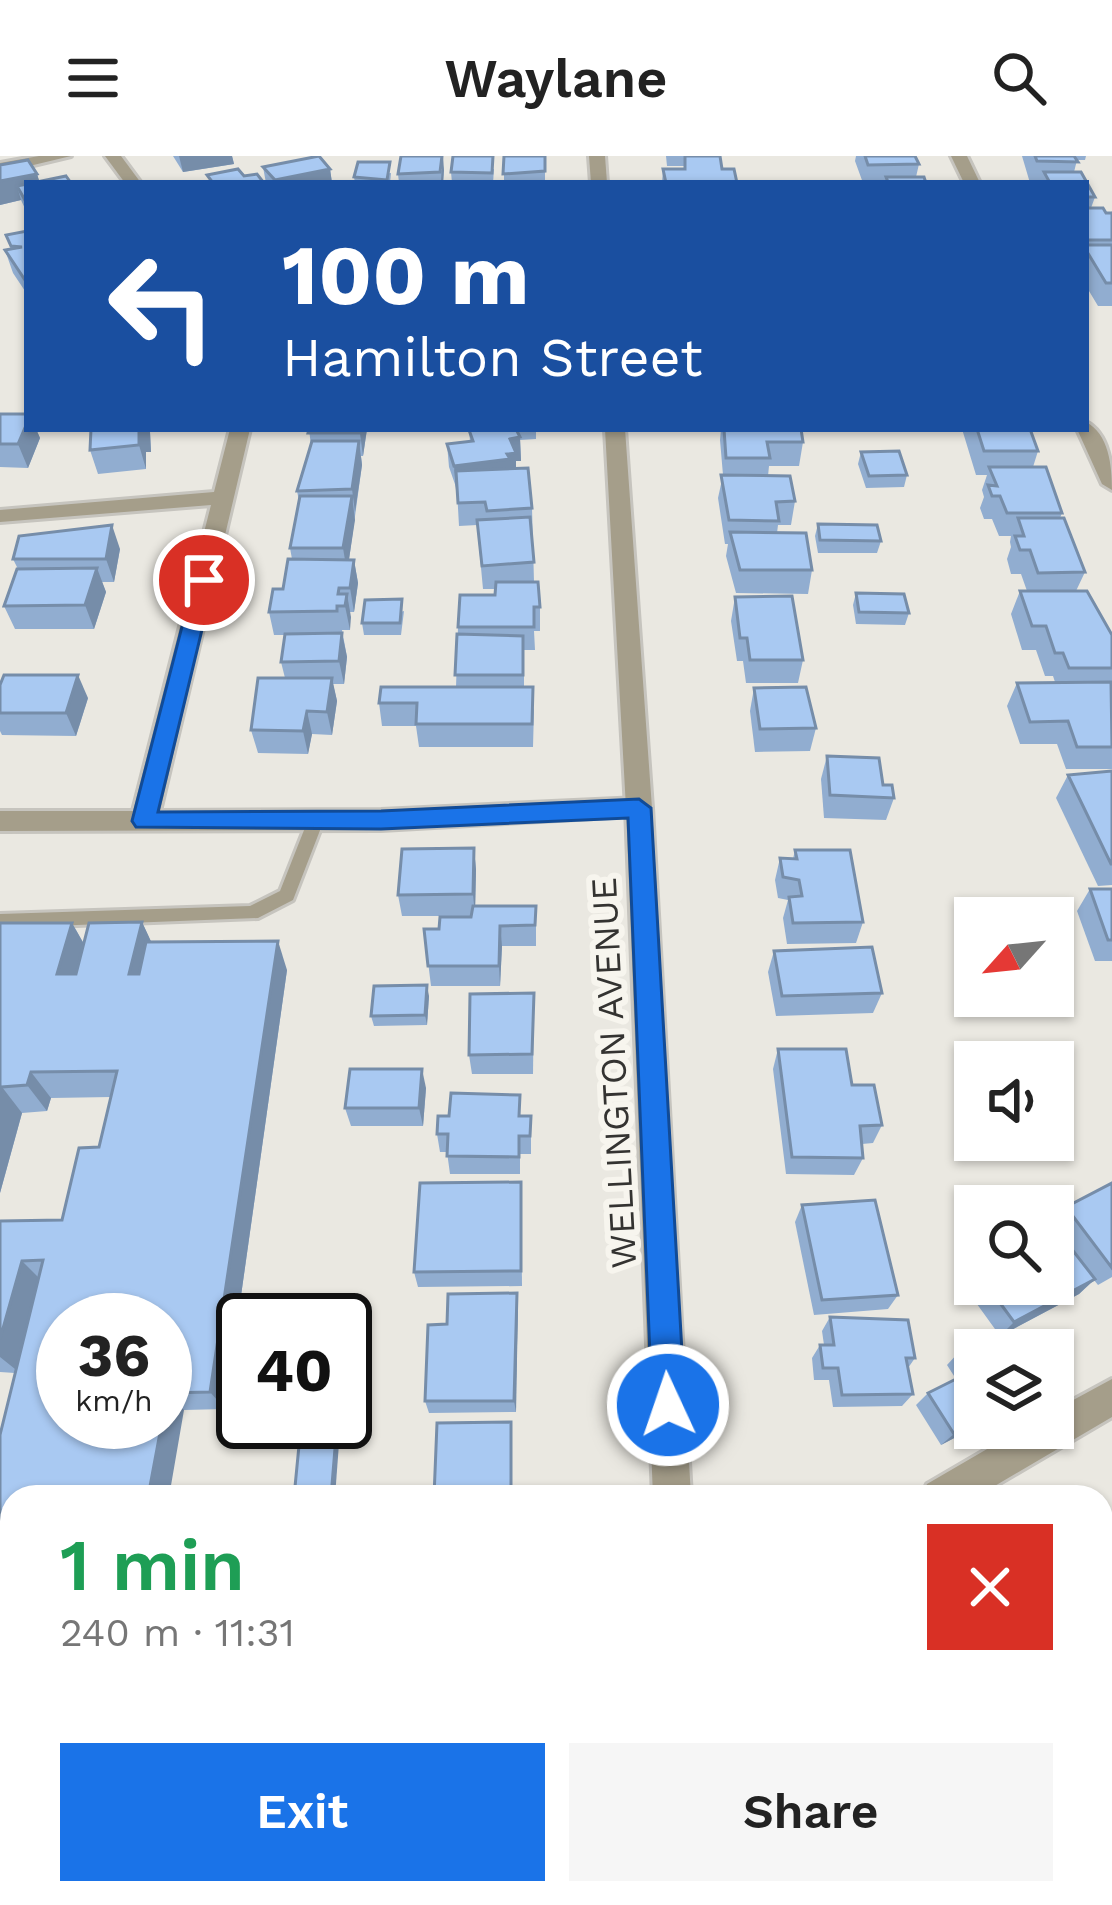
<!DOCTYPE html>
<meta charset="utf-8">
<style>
body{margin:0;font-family:"Work Sans",sans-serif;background:#f6f6f6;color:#222;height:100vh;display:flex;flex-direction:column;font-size:45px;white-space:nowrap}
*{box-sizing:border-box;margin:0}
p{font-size:39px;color:#767676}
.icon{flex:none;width:66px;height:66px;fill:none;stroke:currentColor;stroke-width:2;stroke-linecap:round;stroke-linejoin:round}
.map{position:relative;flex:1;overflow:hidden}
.side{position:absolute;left:0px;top:1329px;width:1113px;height:420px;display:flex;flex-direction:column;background:#fff;border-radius:36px 36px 0 0;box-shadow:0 3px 9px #0004}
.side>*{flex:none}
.hud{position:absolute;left:24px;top:24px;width:1065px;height:252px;border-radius:0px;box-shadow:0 3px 9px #0004;background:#1a4fa0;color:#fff;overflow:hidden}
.needle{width:78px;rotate:243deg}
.fabs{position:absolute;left:954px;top:741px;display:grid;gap:24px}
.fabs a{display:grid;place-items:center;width:120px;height:120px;border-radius:0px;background:#fff;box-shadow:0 3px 9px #0004;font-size:60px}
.speed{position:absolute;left:36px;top:1137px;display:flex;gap:24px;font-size:60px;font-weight:700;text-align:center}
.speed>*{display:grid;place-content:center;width:156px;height:156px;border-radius:50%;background:#fff;box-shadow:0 3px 9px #0004;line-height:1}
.speed small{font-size:30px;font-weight:400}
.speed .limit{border:6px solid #111;border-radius:18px;background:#fff;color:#111}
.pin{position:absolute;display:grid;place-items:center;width:102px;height:102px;color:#fff;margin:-51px;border:6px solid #fff;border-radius:50%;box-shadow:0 3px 12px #0007}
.me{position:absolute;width:132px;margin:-66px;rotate:357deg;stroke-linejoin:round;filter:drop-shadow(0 0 9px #0008)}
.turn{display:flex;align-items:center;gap:42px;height:252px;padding:0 60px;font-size:54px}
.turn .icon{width:156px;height:156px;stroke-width:2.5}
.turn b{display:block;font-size:84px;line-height:102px}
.round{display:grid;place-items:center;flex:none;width:126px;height:126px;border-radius:0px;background:#f6f6f6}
.head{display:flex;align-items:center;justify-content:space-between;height:204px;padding:0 60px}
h1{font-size:72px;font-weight:600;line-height:90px;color:#1e9e55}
.cta{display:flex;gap:24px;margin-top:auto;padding:24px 60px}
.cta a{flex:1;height:138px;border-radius:0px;background:#1a73e8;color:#fff;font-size:48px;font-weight:600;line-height:138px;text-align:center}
.cta a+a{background:#f6f6f6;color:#222}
header{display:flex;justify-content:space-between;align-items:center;height:156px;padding:0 60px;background:#fff;font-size:54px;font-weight:600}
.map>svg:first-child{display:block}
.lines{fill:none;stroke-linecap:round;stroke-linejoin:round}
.service-casing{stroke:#c6c4be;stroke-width:6}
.minor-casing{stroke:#c6c4be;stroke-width:6}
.tertiary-casing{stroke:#c6c4be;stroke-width:6}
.service{fill:#a59e8a;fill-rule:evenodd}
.minor{fill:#a59e8a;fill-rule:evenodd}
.tertiary{fill:#a59e8a;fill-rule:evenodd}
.wall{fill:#91add0}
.shaded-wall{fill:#768da9}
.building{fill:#a9c9f2;stroke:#768da9;stroke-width:3}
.route{fill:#1a73e8;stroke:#114b97;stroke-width:3}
.labels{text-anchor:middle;stroke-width:12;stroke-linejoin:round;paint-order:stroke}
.street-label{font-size:36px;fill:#343331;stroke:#f7f5ee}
</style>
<header><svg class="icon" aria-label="menu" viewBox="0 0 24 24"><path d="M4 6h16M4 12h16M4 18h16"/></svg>Waylane<svg class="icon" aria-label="search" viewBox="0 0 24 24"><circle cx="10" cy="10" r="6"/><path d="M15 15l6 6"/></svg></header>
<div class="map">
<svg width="1112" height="1749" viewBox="0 0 1112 1749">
<rect width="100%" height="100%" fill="#eae8e1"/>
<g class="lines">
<defs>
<polygon id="service" points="316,658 324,664 293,744 258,762 0,772 0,758 250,750 280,735 308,664"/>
<g id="minor">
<polygon points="39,0 71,0 0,17 0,7"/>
<polygon points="105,0 121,0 141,27 125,27"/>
<polygon points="951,0 967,0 980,27 964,27"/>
<path d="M1086 266C1109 278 1112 310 1112 334L1102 328 1077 273H1086Z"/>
<polygon points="230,273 250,273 160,655 381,654 639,642 648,645 652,652 648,659 381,674 0,675 0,655 133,655 211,349 0,366 0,354 214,336"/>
<polygon points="677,1737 721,1737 722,1749 678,1749"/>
</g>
<g id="tertiary">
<polygon points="589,0 605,0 607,27 591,27"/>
<polygon points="605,273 625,273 652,652 691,1341 653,1341 626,652"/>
<polygon points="1112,1223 1112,1261 976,1341 921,1341 927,1328 1023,1272 1053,1272 1053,1255"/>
</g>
</defs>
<!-- service casing -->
<use href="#service" class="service-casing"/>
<!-- minor casing -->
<use href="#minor" class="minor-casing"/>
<!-- tertiary casing -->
<use href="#tertiary" class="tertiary-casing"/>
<!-- service -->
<use href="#service" class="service"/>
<!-- minor -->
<use href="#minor" class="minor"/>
<!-- tertiary -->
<use href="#tertiary" class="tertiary"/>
</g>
<!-- wall -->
<g class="wall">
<polygon points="173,0 232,0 234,8 183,16"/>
<rect x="504" y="0" width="41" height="27"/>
<polygon points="666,0 720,0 722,13 737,27 662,27 663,13 684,13 684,10 667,10"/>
<polygon points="856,0 915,0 919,8 916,21 926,27 863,27 855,5"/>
<polygon points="1022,0 1086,0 1085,4 1077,4 1074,16 1081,16 1095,41 1091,52 1103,52 1106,57 1111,57 1112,55 1112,150 1098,150 1086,130 1086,27 1030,27"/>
<polygon points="0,9 37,18 39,26 27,27 27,57 21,44 0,49"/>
<polygon points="263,11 330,13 332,27 266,27"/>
<polygon points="494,13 493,27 452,27 451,16"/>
<polygon points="444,14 443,27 399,27 398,18"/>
<polygon points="391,17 390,27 355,27 354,21"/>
<polygon points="27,75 27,138 13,117 5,94 11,93 6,79"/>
<polygon points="0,258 27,273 36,273 40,282 28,312 0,311"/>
<polygon points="309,273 367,273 363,300 361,300 362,309 349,404 354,404 358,427 354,456 350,456 350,474 342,474 347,501 344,528 333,528 337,545 332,579 312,578 308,598 258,597 251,574 285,522 281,506 285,479 274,479 269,456 283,433 292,403 290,392 299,345 297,335 311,290"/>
<polygon points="479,273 536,273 536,283 520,284 521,305 516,305 516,313 532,352 534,426 540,451 540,475 534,475 535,494 524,494 524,531 534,554 533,591 419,591 416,570 382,570 379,547 456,531 458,471 495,439 496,433 483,433 477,369 459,370 457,334 449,311 447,288 470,285 469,274"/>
<polygon points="721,273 801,273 803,286 799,310 769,310 768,320 795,345 791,369 778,369 777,377 812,414 808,438 736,437 726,400 728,388 725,388 718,342 723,319 720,284"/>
<polygon points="962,273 1030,273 1038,295 1033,311 1062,357 1060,362 1085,416 1076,435 1112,479 1112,613 1066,613 1057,588 1020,588 1007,550 1017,527 1055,526 1053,520 1045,520 1036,494 1022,494 1011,458 1020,435 1027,435 1021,418 1011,418 1007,403 1011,391 1010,386 1011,380 999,380 992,363 984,363 980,352 984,341 982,334 987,319 976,319"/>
<polygon points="150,276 151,296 146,296 146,313 98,318 90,294"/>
<polygon points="861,296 907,319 904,331 866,332 858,308"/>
<polygon points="818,368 881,385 877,397 818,397 815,380"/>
<polygon points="120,393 114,426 102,426 106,436 94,473 15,473 4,450 18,413 13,403"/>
<polygon points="856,437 909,457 905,469 856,468 853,449"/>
<polygon points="735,441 803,504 798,527 746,527 743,505 737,505 731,465"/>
<polygon points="404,455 401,479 364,479 362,467"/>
<polygon points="754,532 816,572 810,595 755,596 750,555"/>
<polygon points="88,542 76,580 2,579 0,575 0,557"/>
<polygon points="827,600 883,629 894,642 886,664 824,662 821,623"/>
<polygon points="1112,615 1112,729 1098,730 1056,642 1068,619"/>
<polygon points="474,692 476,714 475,750 536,750 536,790 502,790 500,830 431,830 424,773 439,773 472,760 402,760 398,739"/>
<polygon points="795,694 863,766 856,787 787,788 783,762 788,744 778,742 775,724 780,702 793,703"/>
<polygon points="1090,733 1112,733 1112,805 1095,805 1077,755"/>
<polygon points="142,766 151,786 287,814 225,1253 184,1254 15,1217 0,1216 0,1065 62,1064 99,991 111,941 51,942 47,955 22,957 0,1037 0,767 72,767 84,788"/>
<polygon points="774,795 882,837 873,857 776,860 768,816"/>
<polygon points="534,837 533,918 472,918 469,899"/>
<polygon points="429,840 427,869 374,870 371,860"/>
<polygon points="778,893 852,929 882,969 873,987 862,988 863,1002 854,1019 786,1018 773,913"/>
<polygon points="426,932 423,970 351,970 345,952"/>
<polygon points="521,960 531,960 531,998 520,998 520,1018 450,1018 447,996 440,996 437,978"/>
<polygon points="521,1026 522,1130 418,1131 414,1116"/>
<polygon points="1112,1027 1112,1121 1098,1129 1094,1124 1079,1138 1000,1180 956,1119 968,1103 975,1100 975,1128 1053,1128 1053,1066 1066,1051"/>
<polygon points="802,1049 898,1139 888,1153 814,1159 795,1066"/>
<polygon points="517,1137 516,1256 429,1257 425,1245 447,1168"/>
<polygon points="830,1161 915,1202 908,1212 913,1238 902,1250 833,1251 829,1224 814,1224 812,1202 820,1189 824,1189 822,1175"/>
<polygon points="975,1194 975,1271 941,1289 916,1249 928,1237 956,1223 947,1209 959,1196"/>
</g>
<!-- shaded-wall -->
<g class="shaded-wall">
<polygon points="179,0 232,0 234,8 183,16"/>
<polygon points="442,0 443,0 444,14 443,27 441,27"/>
<polygon points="330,13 332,27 275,27 275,24"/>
<polygon points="37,18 40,27 27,27 27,43 17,30 21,44 0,49 0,25"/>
<polygon points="27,267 27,273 36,273 40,282 28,312 18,288"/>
<polygon points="139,273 149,273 150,276 151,296 146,296 146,313 139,289"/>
<polygon points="360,273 367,273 363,300 360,277"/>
<polygon points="520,281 521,305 516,305 516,320 511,327 456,334 454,310 510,283"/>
<polygon points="359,285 362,309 355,356 352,333"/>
<polygon points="352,340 355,364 347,416 343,392"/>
<polygon points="112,369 120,393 114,426 106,403"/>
<polygon points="354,404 358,427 354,456 350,432"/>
<polygon points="97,412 106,436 94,473 85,449"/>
<polygon points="347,438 351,461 350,474 345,450"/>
<polygon points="342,477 347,501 344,528 339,505"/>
<polygon points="78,519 88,542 76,580 66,557"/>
<polygon points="332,522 337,545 332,579 327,556"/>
<polygon points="307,555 312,578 308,598 303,575"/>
<polygon points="474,692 476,714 475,760 473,738"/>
<polygon points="142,766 156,796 145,847 129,818"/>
<polygon points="72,767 89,797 75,847 57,818"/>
<polygon points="500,770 502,790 500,830 499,810"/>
<polygon points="278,785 287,814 225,1253 210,1236"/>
<polygon points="427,829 429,840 427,869 425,859"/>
<polygon points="422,913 426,932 423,970 419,952"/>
<polygon points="31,916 51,942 47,955 27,929"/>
<polygon points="2,931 22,957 0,1037 0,936"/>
<polygon points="22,1105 44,1127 20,1217 0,1201 0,1183"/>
<polygon points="1095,1123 1079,1138 1000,1180 1014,1166"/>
<polygon points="517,1137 518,1151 516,1256 514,1245"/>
<polygon points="167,1237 184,1254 169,1341 148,1341 162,1266 165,1266"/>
<polygon points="975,1267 975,1271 941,1289 954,1278"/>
<polygon points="337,1268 340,1274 335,1341 331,1341"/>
</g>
<!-- building -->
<g class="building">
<polygon points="319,0 330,13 275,24 263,11"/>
<polygon points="401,0 442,0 440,16 398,18"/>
<polygon points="453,0 493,0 492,17 451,16"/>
<polygon points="504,0 545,0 545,15 503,18"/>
<polygon points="685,0 720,0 722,13 734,13 737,27 666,27 663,13 685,13"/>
<polygon points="865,0 915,0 919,8 868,9"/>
<polygon points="1035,0 1074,0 1078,6 1037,5"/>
<polygon points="28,4 37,18 0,25 0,9"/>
<polygon points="358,6 390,6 387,24 354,21"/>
<polygon points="238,13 244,20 257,18 264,27 213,27 207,19"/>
<polygon points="1044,16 1081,16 1095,41 1086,41 1086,27 1050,27"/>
<polygon points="66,20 71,27 32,27"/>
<polygon points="886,21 924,21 926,27 877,27 888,26"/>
<polygon points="27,28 27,46 26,46 17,30"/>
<polygon points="1086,52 1103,52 1106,57 1112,57 1112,84 1086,84"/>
<polygon points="27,75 27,127 5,94 22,91 11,90 6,79"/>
<polygon points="1086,89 1112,89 1112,127 1106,127 1086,94"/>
<polygon points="0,258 27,258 27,267 18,288 0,288"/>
<polygon points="91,273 139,273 139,289 90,294"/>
<polygon points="309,273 360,273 360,277 308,277"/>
<polygon points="479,273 516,273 520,281 510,283 516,297 507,298 510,303 454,310 447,288 473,285 469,274"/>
<polygon points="724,273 801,273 803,286 767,286 770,302 726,302"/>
<polygon points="977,273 1030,273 1038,295 984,295"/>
<polygon points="312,285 359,285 352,333 297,335"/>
<polygon points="899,295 907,319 869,320 861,296"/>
<polygon points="989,311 1046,311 1062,357 1007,357 1000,340 992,340 988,329 997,330"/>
<polygon points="528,312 532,352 487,355 485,346 458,347 456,315"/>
<polygon points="721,319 790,320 795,345 776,346 779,365 729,364"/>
<polygon points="300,340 352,340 343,392 290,392"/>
<polygon points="530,361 534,406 482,410 477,364"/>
<polygon points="1018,362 1064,362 1085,416 1038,417 1030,394 1020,394 1015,380 1024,380"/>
<polygon points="818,368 877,369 881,385 820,384"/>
<polygon points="112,369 106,403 13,403 19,380"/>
<polygon points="730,376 806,377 812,414 740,414"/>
<polygon points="288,403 354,404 350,432 339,432 338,438 347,438 345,450 337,450 337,455 269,456 273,433 283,433"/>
<polygon points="97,412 85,449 4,450 17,413"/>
<polygon points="496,426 538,426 540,451 534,451 534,471 458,471 460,439 495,439"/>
<polygon points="1020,435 1087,435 1112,479 1112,512 1069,512 1063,497 1055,497 1046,470 1032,470"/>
<polygon points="856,437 904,438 909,457 859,456"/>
<polygon points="792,440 803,504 750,504 747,482 740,482 735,441"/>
<polygon points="402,443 400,467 362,467 365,444"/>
<polygon points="342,477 339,505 281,506 285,478"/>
<polygon points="457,478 523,480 523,519 455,519"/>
<polygon points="4,519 78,519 66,557 0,557 0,529"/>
<polygon points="258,522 332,522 327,556 307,555 303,575 251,574"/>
<polygon points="1111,526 1112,591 1077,591 1068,565 1030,566 1017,527"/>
<polygon points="381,531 533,531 532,568 416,568 417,547 379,547"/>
<polygon points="806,531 816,572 760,573 754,532"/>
<polygon points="827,600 879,602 883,629 892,629 894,642 830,639"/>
<polygon points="1112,615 1112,708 1111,708 1068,619"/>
<polygon points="474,692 473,738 398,739 402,693"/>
<polygon points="795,694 850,694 863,766 793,767 789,741 802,740 799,724 783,721 780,702 797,703"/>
<polygon points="1090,733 1112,733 1112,784 1108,784"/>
<polygon points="473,750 536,750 535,769 500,770 499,810 428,810 424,773 439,773 440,761 471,761"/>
<polygon points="142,766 129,818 139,818 146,786 278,785 210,1236 167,1237 165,1248 165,1164 63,1164 63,1266 162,1266 148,1341 12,1341 12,1671 0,1671 0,1279 43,1104 22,1105 0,1183 0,1065 62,1064 79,992 99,991 117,915 31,916 27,929 2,931 0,936 0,767 72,767 57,818 76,818 89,767"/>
<polygon points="872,791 882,837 782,840 774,795"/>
<polygon points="427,829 425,859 371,860 374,830"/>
<polygon points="534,837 532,898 469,899 470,838"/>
<polygon points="778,893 846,893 852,929 874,929 882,969 860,970 863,1002 792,1001"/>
<polygon points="350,913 422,913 419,952 345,952"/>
<polygon points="451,937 520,939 519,960 531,960 530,980 519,980 519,1001 447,1000 448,978 437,978 438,960 449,960"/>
<polygon points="521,1026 521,1115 414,1116 420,1027"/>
<polygon points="1112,1027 1112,1112 1066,1051"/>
<polygon points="875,1044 898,1139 822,1144 802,1049"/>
<polygon points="1053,1069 1095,1123 1014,1166 986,1128 1053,1128"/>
<polygon points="517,1137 514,1245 425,1245 428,1169 447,1168 448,1138"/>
<polygon points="830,1161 908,1164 915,1202 906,1202 913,1238 842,1239 838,1212 823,1212 820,1189 834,1189"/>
<polygon points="988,1182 996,1194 975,1194 975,1267 954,1278 928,1237 972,1215 959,1196"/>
<polygon points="511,1266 511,1341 434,1341 437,1267"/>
<polygon points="337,1268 331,1341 294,1341 301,1269"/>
</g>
<!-- route -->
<polygon class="route" points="204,418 214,424 158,656 381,655 639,643 651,652 685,1249 680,1261 668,1266 656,1261 652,1249 628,662 381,673 136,671 132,665 194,424"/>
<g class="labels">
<!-- street labels -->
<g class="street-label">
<text transform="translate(613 917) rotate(-93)" y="13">WELLINGTON AVENUE</text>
</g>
</g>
</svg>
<div class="fabs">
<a><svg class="needle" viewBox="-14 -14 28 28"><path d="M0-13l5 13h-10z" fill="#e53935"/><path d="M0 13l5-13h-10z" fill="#767676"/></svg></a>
<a><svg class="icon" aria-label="sound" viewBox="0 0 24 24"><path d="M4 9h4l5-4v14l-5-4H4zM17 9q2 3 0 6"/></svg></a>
<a><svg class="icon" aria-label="search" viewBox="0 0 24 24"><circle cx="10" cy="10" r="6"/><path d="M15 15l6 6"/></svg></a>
<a><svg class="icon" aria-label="layers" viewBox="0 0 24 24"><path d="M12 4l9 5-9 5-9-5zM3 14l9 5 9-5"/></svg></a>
</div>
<div class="speed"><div>36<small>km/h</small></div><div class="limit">40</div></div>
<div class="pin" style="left:204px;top:424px;background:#d93025"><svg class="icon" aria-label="arrive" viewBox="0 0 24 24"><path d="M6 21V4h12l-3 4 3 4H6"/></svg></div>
<svg class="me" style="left:668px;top:1249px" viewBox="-20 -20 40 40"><circle r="17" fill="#1a73e8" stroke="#fff" stroke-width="3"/><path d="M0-11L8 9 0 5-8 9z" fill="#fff"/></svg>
<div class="hud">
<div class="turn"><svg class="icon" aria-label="left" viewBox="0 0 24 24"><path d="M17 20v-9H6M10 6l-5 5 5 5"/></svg><div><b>100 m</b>Hamilton Street</div></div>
</div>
<section class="side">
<div class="head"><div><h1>1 min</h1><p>240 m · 11:31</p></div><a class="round" style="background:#d93025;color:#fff"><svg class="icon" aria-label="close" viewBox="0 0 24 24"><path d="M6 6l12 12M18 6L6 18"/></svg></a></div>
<div class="cta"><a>Exit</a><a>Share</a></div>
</section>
</div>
